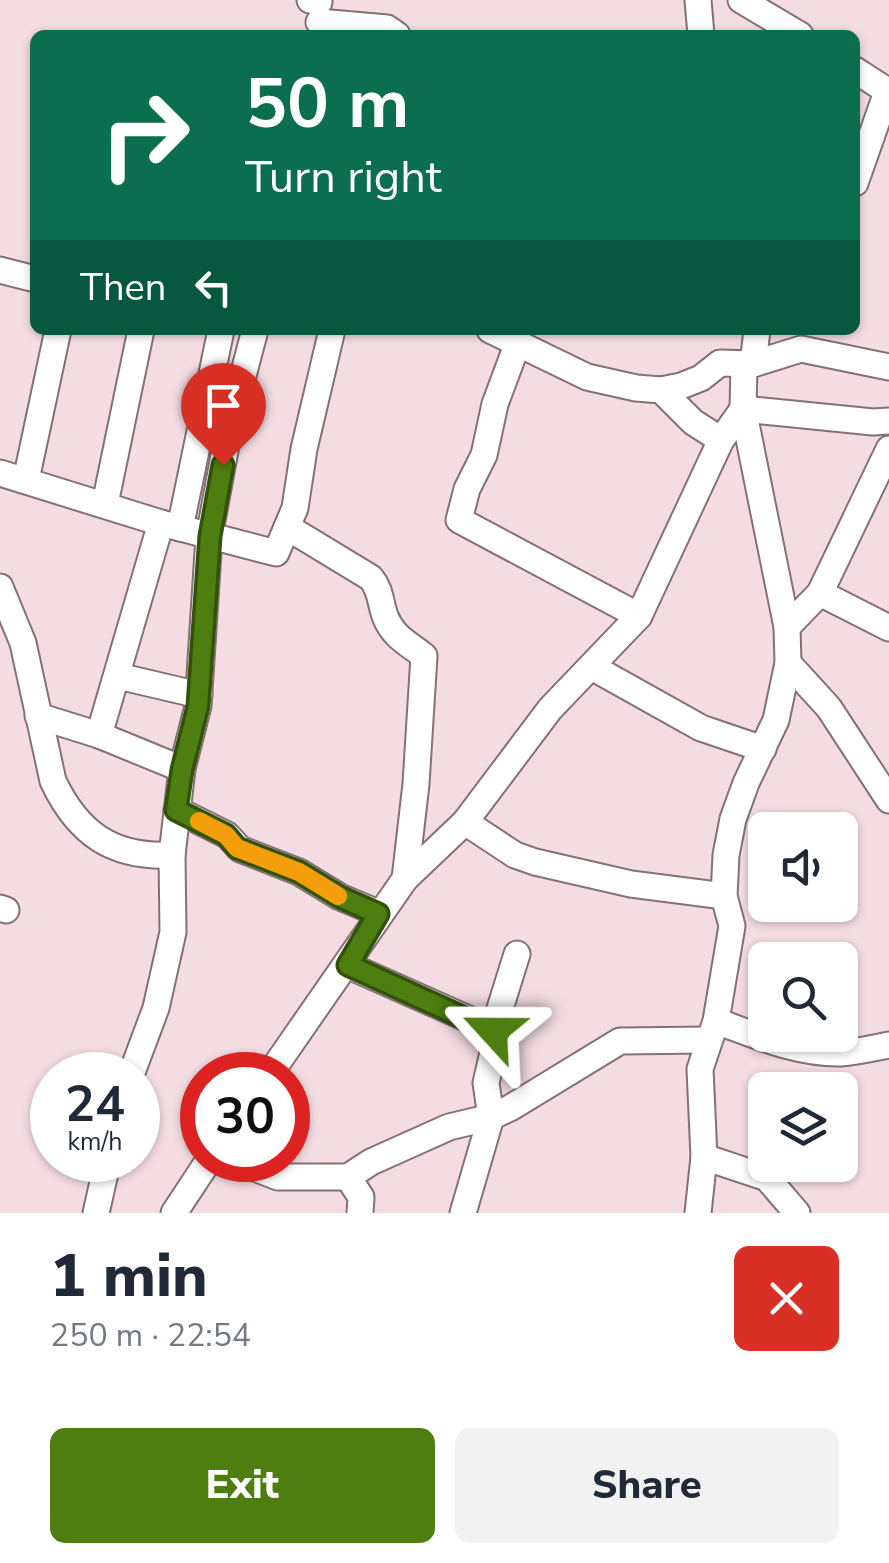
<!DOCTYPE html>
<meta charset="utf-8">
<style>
body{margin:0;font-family:"Nunito Sans",sans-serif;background:#f2f2f3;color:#1f2937;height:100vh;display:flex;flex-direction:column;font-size:38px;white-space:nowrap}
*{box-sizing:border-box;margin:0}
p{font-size:32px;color:#747a83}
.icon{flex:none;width:55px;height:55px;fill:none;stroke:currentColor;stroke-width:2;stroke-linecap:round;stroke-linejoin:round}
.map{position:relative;height:1213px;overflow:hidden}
.drawer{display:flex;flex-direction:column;background:#fff;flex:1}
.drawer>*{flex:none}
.hud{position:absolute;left:30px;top:30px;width:830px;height:305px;border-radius:15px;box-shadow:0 2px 8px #0004;background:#0b6e4f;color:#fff;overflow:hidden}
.fabs{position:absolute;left:748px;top:812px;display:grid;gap:20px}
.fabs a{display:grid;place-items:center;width:110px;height:110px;border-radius:15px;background:#fff;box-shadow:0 2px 8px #0004;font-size:50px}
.speed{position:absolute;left:30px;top:1052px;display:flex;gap:20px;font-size:50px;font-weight:700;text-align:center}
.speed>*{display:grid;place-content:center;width:130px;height:130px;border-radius:50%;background:#fff;box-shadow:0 2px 8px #0004;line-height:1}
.speed small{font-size:25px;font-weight:400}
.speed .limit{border:15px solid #d22;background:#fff;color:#111}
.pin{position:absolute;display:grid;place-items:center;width:85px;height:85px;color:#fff;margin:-102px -42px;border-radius:50% 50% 50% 0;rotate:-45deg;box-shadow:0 0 10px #0007}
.pin .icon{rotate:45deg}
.me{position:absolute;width:110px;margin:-55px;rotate:294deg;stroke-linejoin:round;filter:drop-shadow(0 0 8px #0008)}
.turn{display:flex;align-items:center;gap:35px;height:210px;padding:0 50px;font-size:45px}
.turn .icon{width:130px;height:130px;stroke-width:2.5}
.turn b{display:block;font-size:70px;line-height:85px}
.then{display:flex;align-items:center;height:95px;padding:0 50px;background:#0003;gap:20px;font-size:38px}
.round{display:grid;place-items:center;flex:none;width:105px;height:105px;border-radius:15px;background:#f2f2f3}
.summary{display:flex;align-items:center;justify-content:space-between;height:170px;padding:0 50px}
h1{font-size:60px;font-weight:800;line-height:75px}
.action{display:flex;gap:20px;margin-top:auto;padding:20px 50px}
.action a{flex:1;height:115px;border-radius:15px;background:#4d7e0f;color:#fff;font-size:40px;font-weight:800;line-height:115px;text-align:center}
.action a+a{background:#f2f2f3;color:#1f2937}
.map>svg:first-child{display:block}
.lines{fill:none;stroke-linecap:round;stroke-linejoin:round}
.minor-casing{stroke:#847075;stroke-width:29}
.minor{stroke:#fff;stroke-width:25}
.route-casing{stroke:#32520a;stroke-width:25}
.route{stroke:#4d7e0f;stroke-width:18}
.slow{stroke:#f59e0b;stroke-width:18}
</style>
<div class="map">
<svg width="889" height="1213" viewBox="0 0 889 1213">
<rect width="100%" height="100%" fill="#f4dde2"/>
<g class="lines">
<defs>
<g id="minor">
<polyline points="310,0 319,2"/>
<polyline points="698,0 701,35"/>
<polyline points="741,0 800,35"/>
<polyline points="319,22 387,28 397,35"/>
<polyline points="855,70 889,92"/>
<polyline points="855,183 887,92"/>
<polyline points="0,270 35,279"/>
<polyline points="490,330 587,377 636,388 661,390 681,386 701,378 720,363 753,364 801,349 889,367"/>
<polyline points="517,345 495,404 484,455 467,489 459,520 639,616"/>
<polyline points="744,364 743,409 787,627 788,663 829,708 889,800"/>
<polyline points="753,364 757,330"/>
<polyline points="661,390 693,422 721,440"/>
<polyline points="743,409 873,422 889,421"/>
<polyline points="0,473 161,523 276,553 295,508 304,449 332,330"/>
<polyline points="26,480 58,330"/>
<polyline points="105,504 141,330"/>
<path d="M287 527 371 578C381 590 380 602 385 616 393 637 408 643 424 656L416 784 405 879"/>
<polyline points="180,528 221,330"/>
<path d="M0 587 23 643 53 781C78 834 113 858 172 855"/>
<polyline points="820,593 889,628"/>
<polyline points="787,627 820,593 889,449"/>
<polyline points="592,667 701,728 763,749"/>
<polyline points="118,676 199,695"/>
<polyline points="38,716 99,735 182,769"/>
<polyline points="99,735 161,523"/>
<polyline points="177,810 227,835 240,849 299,872 340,897 378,913"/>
<polyline points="465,822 515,855 535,862 631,884 724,896"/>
<polyline points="0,908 6,910"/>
<polyline points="347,965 475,1022 497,1035 486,1083 491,1117 463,1213"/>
<path d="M716 1021C755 1035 797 1054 841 1053 857 1052 873 1048 889 1045"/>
<polyline points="493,1031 517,954"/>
<polyline points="131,1075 156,1008 173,932 172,855 182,769 198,706 209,537 229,429 255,330"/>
<polyline points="269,1075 405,879 465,822 550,709 639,616 721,440 743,409"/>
<polyline points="704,1157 767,1178 797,1213"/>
<polyline points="234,1160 278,1177 348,1177 371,1162 449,1127 491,1117 510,1108 620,1041 709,1040"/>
<polyline points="348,1177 361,1197 360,1213"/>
<polyline points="96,1213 108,1160"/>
<polyline points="174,1213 209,1160"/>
<polyline points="698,1213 704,1157 700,1069 716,1021 732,926 724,896 726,855 733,819 746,783 776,720 788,663"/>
</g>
</defs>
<!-- minor casing -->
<use href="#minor" class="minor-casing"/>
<!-- minor -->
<use href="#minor" class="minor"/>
</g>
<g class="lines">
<defs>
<polyline id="route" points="223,465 210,536 198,706 182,770 176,810 226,835 237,848 299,872 340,897 378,914 348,965 493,1031"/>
</defs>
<!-- route casing -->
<use href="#route" class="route-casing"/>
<!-- route -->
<use href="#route" class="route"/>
<!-- slow -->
<polyline class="slow" points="199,821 226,835 237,848 299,872 338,896"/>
</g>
</svg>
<div class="fabs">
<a><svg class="icon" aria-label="sound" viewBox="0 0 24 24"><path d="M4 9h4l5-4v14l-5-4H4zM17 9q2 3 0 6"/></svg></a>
<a><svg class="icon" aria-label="search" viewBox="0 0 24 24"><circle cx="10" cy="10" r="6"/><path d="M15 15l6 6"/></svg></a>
<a><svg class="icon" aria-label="layers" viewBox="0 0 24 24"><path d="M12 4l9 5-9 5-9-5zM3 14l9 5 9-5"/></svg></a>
</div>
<div class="speed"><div>24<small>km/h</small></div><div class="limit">30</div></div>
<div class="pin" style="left:223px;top:465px;background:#d93025"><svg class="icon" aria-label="arrive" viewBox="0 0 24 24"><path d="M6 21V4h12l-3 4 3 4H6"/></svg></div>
<svg class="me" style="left:493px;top:1031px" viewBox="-20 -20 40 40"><path d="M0-17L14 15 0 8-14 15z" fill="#4d7e0f" stroke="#fff" stroke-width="4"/></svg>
<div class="hud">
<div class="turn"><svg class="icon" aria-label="right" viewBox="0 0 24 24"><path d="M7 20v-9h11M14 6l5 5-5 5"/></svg><div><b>50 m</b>Turn right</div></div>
<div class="then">Then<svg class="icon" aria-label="left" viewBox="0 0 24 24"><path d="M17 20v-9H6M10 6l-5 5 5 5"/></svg></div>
</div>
</div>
<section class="drawer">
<div class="summary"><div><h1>1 min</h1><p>250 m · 22:54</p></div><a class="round" style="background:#d93025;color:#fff"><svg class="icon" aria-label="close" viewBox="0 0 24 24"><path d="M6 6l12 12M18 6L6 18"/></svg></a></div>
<div class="action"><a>Exit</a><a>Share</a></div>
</section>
